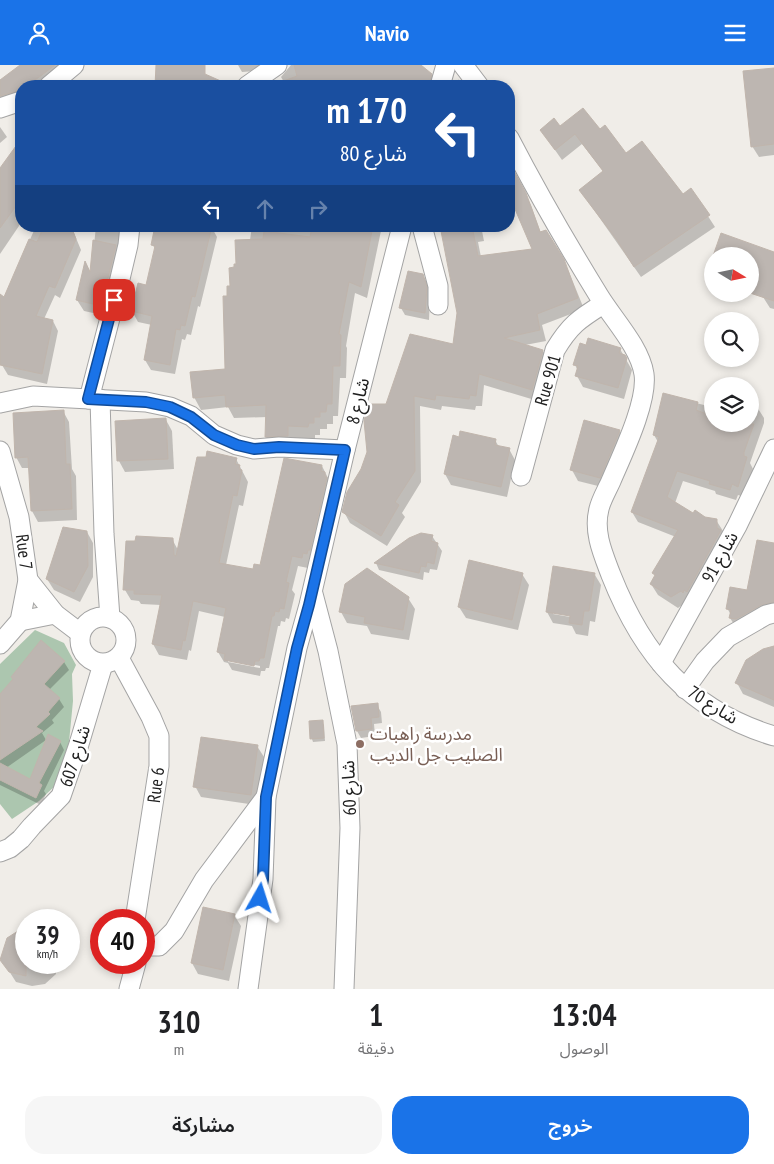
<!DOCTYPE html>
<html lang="ar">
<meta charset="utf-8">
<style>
body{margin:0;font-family:"PT Sans Narrow","Noto Sans Arabic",sans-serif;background:#f6f6f6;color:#202124;direction:rtl;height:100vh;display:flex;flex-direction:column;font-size:19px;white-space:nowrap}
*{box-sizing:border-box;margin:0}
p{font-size:16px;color:#757577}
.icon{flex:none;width:28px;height:28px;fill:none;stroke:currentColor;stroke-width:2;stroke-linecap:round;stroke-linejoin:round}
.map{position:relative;height:924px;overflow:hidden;direction:ltr}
.sheet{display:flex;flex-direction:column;background:#fff;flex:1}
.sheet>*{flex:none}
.guide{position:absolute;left:15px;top:15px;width:500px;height:152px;border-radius:20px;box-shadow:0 2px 8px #0003;direction:rtl;background:#1a4fa0;color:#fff;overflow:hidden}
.needle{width:32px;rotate:100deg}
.controls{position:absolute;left:704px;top:182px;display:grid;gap:10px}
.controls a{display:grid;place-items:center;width:55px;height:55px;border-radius:50%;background:#fff;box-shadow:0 2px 8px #0003;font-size:25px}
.speed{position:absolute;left:15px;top:844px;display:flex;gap:10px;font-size:25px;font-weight:700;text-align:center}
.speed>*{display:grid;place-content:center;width:65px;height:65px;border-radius:50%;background:#fff;box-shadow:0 2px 8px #0003;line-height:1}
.speed small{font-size:12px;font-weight:400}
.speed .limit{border:8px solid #d22;background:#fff;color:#111}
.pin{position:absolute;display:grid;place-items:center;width:42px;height:42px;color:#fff;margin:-21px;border-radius:10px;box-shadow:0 2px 8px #0006}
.me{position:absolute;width:55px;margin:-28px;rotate:6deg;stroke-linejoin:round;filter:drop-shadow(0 0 4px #0008)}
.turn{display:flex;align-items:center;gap:18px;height:105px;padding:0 25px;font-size:22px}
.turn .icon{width:65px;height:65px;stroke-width:2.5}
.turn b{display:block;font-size:35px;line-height:42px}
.lanes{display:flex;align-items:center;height:48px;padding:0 25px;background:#0003;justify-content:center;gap:25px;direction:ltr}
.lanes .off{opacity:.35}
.eta{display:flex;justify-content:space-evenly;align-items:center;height:85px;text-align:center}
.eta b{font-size:30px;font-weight:600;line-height:35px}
.cta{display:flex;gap:10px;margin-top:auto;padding:10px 25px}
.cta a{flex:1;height:58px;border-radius:20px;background:#1a73e8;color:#fff;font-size:20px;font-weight:600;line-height:58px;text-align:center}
.cta a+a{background:#f6f6f6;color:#202124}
header{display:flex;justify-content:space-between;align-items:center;height:65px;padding:0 25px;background:#1a73e8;color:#fff;font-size:22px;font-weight:600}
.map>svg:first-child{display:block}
.cemetery{fill:#acc6af}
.shadow{fill:#0003;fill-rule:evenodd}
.building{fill:#bdb6b1;stroke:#c0b5ac}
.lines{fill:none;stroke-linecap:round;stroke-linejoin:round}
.minor-casing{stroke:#a4a4a4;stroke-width:21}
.minor{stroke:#fff;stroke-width:19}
.route-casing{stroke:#114b97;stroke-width:12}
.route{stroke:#1a73e8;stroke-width:9}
.education-dot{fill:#8d6e63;stroke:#fff;stroke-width:2}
.labels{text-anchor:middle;stroke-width:5;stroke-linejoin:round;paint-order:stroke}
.street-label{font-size:18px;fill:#202020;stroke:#fff}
.education-label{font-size:18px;fill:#785e54;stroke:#fff;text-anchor:start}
</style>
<header><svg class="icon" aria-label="menu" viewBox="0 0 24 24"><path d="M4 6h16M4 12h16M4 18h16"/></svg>Navio<svg class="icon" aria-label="person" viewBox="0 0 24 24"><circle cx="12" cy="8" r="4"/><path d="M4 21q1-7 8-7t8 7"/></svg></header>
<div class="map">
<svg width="774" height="924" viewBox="0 0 774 924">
<rect width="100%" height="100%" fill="#f0ede8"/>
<!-- cemetery -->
<polygon class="cemetery" points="35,565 64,578 76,600 72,609 73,636 69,677 59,717 39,736 12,754 0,739 0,599"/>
<!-- shadow -->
<g class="shadow">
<polygon points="22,0 73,0 46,21 21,21 21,36 0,42 0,16"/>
<polygon points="157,0 199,0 186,1 228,21 156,21"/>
<polygon points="238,0 276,0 270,5 242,7"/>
<polygon points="291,0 413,0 431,10 437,21 391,21 393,19 386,21 281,21 280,19 284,17 281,12"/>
<polygon points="774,4 774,90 759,92 752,81"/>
<polygon points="458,14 464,21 460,21"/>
<polygon points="112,16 125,18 127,21 107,21 111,21"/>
<polygon points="0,62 7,72 0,78"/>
<polygon points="560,62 599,66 626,90 683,131 691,125 715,162 641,212 580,125 604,107 582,79 562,95 541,65"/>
<polygon points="21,88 21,158 0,189 0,105"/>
<polygon points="509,98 531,140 541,168 546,166 569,207 584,244 542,260 546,276 525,280 543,286 549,297 538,336 484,320 482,341 476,341 475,345 442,341 441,345 420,341 421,417 402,448 405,452 387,481 350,458 344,447 362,405 387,340 454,281 458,248 441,161 481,161 484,176 478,177 481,192 534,185 509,127"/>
<polygon points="36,161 71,161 81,185 60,233 55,230 44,254 53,256 58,266 47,319 8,310 2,300 0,231 4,233"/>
<polygon points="96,161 126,161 107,251 84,246 77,235 86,199 91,209"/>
<polygon points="211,161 217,172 200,242 198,241 191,270 187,269 185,275 182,274 175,309 151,305 145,295 152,260 138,257 132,246 147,222 156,185 152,179"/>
<polygon points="252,161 382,161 367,233 355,228 346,281 347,283 346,313 340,313 338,351 333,351 333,359 327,359 327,364 320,364 320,370 315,370 315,374 295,373 294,383 273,384 266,372 267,352 234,353 228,342 201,345 194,332 226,305 229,232 235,204 250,175"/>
<polygon points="721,170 774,198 774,244 770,243 763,232 750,225 750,191 714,191"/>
<polygon points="422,210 427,217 430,231 429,255 405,250 401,243"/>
<polygon points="620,284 632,305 624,334 583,322 577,311 578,306 575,300"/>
<polygon points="664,330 712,342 712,359 750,359 750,335 754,340 757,342 764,353 764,358 750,398 753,404 744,432 738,430 736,435 716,429 715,426 683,416 675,438 693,450 716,455 723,466 723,470 687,536 678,543 658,530 651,519 656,512 654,508 676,472 638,457 632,447 658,377 654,370"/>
<polygon points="63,346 69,357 72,404 76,411 77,455 38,457 32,446 30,403 22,403 16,392"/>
<polygon points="166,355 172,366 174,404 125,407 119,396 117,357"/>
<polygon points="620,366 626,377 606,423 578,416 572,405"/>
<polygon points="460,373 495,375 499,382 509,384 515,395 507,432 451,420 445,409"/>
<path d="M198 392 207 394H236L248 417 243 441 239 440 226 500 254 506 261 502 322 401 331 419 313 499 309 498 308 503 298 501 292 525 295 529 289 554 286 553 285 557 281 556 280 561H278L269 603H266L265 606H261L260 611 232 605 228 598 224 597 218 587 225 552 199 546 191 586 189 585 187 595 159 590 153 579 161 540 141 539 139 536 131 535 125 525 172 474 178 485ZM228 594 260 601V603L228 597Z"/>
<polygon points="87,467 93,478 93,512 80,537 54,525 47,514"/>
<polygon points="432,471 442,486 437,505 430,504 429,508 424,507 423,515 379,505 376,498"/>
<polygon points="774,479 774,553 739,567 730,553 731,550 727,543 748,527"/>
<polygon points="522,509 529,520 518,565 466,553 459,542"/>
<path d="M595 510 601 520 595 557 590 556 588 571 576 569 572 561 553 558 547 547ZM553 547 576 551V553L553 549Z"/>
<polygon points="408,533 415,544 409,575 371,569 367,561 347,558 341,547"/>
<polygon points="774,582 774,642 743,629 737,618"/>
<polygon points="64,597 69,605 49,625 59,634 64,642 52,655 54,658 42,668 46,675 6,703 31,715 60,677 64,685 44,726 46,729 41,740 0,720 0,631"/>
<polygon points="377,640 381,647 382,658 374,659 375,671 361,673 357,666"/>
<polygon points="322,657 324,660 325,676 313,677 312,674 311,658"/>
<polygon points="257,681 264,692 256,740 201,732 195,721"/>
<polygon points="234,850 241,861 229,916 198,909 192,898"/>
<polygon points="23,865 26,866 26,898 55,898 56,909 45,919 32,921 16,917 2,895"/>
</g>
<!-- building -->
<g class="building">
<polygon points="20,0 55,0 27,21 21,21 21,25 0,31 0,15"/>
<polygon points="156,0 205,0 205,9 232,21 155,21"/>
<polygon points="294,0 421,0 432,9 429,21 274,21 273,20 297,11"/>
<polygon points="774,3 774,79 751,82 743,6"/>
<polygon points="583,43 600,64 605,60 626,88 642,76 683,129 691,123 710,150 634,202 617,175 579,125 603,106 575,69 555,85 540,65 554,53 560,61"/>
<polygon points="21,74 21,134 0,163 0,103"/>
<polygon points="509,97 526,128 540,167 546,165 564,194 578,233 537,249 540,265 504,273 543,285 532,325 479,309 476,331 470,330 469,334 436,330 435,335 414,331 415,406 395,437 399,440 381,471 342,447 347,427 361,404 367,387 364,356 368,339 386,339 410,269 453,279 457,248 440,161 472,161 478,191 532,184 509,130"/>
<polygon points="44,161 71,161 76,174 55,223 49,221 36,251 53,255 42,309 0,300 0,229 4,232 29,174 37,177"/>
<polygon points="155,161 212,161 195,232 192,231 185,261 181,260 180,265 176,264 170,300 144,295 152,251 131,246 138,218 146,220 155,181 151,180"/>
<polygon points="312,161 373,161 361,222 349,217 339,269 341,270 340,301 333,301 332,339 327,339 326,347 320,347 320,352 314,352 314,358 309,358 308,362 288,361 288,371 265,372 266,340 226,342 225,330 193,333 190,307 225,304 223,231 227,231 227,221 230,221 229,203 234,202 234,199 236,199 235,175 263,174 264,166 310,172"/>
<polygon points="721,168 774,187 774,236 750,228 750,191 713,191"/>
<polygon points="93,175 116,180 101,241 76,235 85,196 90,207"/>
<polygon points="408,206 423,209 427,222 425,248 399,243"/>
<polygon points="588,273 621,283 619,288 625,290 627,293 618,323 575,311 578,301 573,300 580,278 586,280"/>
<polygon points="663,328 698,337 696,345 712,351 712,359 754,359 744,387 744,391 747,392 738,422 732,419 730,425 709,419 710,416 677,406 667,432 693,448 695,445 705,452 717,454 717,463 721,465 687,527 684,525 683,528 681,526 671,532 650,519 655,510 652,508 678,465 631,447 659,372 653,370"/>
<polygon points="64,345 66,399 70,399 72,444 31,446 28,392 15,393 13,348"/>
<polygon points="166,353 168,394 117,396 115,356"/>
<polygon points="584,355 620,365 600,413 570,405"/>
<polygon points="460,366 496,374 495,380 510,383 501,422 444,409 453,370 459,372"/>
<polygon points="207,386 237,393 235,399 240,400 239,404 242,405 237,431 233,430 219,498 253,504 254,499 260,500 284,393 322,400 321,406 325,407 325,412 327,412 310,485 308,485 307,489 303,488 302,493 292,491 286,517 289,518 284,544 280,543 279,547 275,546 274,551 272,551 264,593 260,593 259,596 255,596 254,601 224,595 225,589 217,587 226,543 193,536 185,576 183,575 181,585 152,579 162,530 134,529 134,525 123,525 126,476 135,476 136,471 173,473 174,490 176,491 197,392 206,392"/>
<polygon points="63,462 87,466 88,501 74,527 46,514"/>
<polygon points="421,468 433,470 431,476 438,478 434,499 427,497 426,502 421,501 419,508 374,498 409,473"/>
<polygon points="757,475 774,478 774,537 761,540 736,554 729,553 731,545 726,544 730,522 747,525"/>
<polygon points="469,495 523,508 512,555 458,542"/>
<polygon points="553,501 595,508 589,546 584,546 582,560 569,558 570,551 546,547"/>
<polygon points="367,503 409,532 403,565 364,558 365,552 339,547 345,519"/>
<polygon points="41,575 65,596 44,619 60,633 48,647 50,649 36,662 43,666 0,695 0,629 13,614 11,612"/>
<polygon points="774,581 774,635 735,618 746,595 763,584"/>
<polygon points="378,638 379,652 371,653 372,664 356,666 351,641"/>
<polygon points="323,655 324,673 310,674 309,656"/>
<polygon points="48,669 61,676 39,718 42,720 36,733 0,715 0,698 30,714"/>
<polygon points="201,672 258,680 251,730 193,722"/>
<polygon points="203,842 235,849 223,905 191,898"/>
<polygon points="26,861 26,911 9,907 0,895 7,873"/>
</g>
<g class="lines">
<defs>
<g id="minor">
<polyline points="463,0 479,21"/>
<polyline points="49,21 74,0"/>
<polyline points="247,21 277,0"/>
<polyline points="440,21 446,0"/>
<polyline points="0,43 21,36"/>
<path d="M509 73C537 127 567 179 599 231 613 254 640 282 644 309 648 337 622 390 611 416 607 425 601 435 599 444 593 467 603 489 611 510 643 591 689 645 774 671"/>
<polyline points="422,161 438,221 438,240"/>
<polyline points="89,334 118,222 128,180 130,161"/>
<polyline points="100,334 104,469 110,553"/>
<polyline points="0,338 33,331 146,337 170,342 191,351 214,370 237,380 254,384 279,382 345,385"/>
<polyline points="0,386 19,452 28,515 55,549 80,568"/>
<path d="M521 411 555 285C570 260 579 254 603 239"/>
<polyline points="313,529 328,586 347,679 350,763 344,924"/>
<circle cx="103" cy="575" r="23"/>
<polyline points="20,556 55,549"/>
<polyline points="0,579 20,556 28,515"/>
<polyline points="119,593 151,652 159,671 159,701 135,855"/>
<polyline points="661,598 737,461 774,384"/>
<polyline points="685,624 705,596 728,572 766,550 774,548"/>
<polyline points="0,787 10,783 21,774 32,761 61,731 79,679 103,599"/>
<polyline points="144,881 159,881 174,866 204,815 266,732"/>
<polyline points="129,924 136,898"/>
<polyline points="248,924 263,814 266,732 297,583 309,540 345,385 402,161"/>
</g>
</defs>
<!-- minor casing -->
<use href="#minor" class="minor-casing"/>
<!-- minor -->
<use href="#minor" class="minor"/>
</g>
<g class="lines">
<defs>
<polyline id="route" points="114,235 88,334 146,337 170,342 191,352 214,370 237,380 254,384 279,382 345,385 309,540 297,583 266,732 263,814 260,833"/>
</defs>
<!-- route casing -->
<use href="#route" class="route-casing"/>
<!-- route -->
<use href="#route" class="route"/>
</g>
<!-- markers -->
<circle class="education-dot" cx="360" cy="679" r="5"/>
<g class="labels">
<!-- street labels -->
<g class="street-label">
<text transform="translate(548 315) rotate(-74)" y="6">Rue 901</text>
<text transform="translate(358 336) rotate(-76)" y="6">شارع 8</text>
<text transform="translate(24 487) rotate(83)" y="6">Rue 7</text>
<text transform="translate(720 492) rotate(-61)" y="6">شارع 91</text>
<text transform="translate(713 640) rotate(32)" y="6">شارع 70</text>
<text transform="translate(75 691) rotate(-72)" y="6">شارع 607</text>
<text transform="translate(156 720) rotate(-83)" y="6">Rue 6</text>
<text transform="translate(349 723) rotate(-92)" y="6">شارع 60</text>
</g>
<!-- education labels -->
<g class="education-label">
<text x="370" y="675">مدرسة راهبات<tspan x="370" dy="21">الصليب جل الديب</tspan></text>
</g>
</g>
</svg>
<div class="controls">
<a><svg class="needle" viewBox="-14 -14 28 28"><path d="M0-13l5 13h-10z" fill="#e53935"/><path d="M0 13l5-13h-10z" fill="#757577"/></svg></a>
<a><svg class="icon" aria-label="search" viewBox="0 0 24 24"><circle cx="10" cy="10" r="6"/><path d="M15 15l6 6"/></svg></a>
<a><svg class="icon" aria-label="layers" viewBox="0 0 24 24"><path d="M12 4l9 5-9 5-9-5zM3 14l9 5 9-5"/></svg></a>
</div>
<div class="speed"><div>39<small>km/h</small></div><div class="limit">40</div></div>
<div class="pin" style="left:114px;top:235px;background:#d93025"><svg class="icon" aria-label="arrive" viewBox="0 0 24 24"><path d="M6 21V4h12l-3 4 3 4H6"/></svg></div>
<svg class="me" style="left:260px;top:833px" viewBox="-20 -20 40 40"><path d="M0-17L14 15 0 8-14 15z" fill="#1a73e8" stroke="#fff" stroke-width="4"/></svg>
<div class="guide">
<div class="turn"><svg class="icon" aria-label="left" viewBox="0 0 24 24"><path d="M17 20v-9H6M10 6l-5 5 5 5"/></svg><div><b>170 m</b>شارع 80</div></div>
<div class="lanes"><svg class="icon" aria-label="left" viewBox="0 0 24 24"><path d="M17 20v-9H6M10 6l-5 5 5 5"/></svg><svg class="icon off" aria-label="ahead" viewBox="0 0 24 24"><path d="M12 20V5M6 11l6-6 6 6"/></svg><svg class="icon off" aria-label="right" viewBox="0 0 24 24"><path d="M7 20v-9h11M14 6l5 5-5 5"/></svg></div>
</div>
</div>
<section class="sheet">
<div class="eta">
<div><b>13:04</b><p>الوصول</p></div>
<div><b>1</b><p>دقيقة</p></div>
<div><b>310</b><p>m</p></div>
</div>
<div class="cta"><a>خروج</a><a>مشاركة</a></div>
</section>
